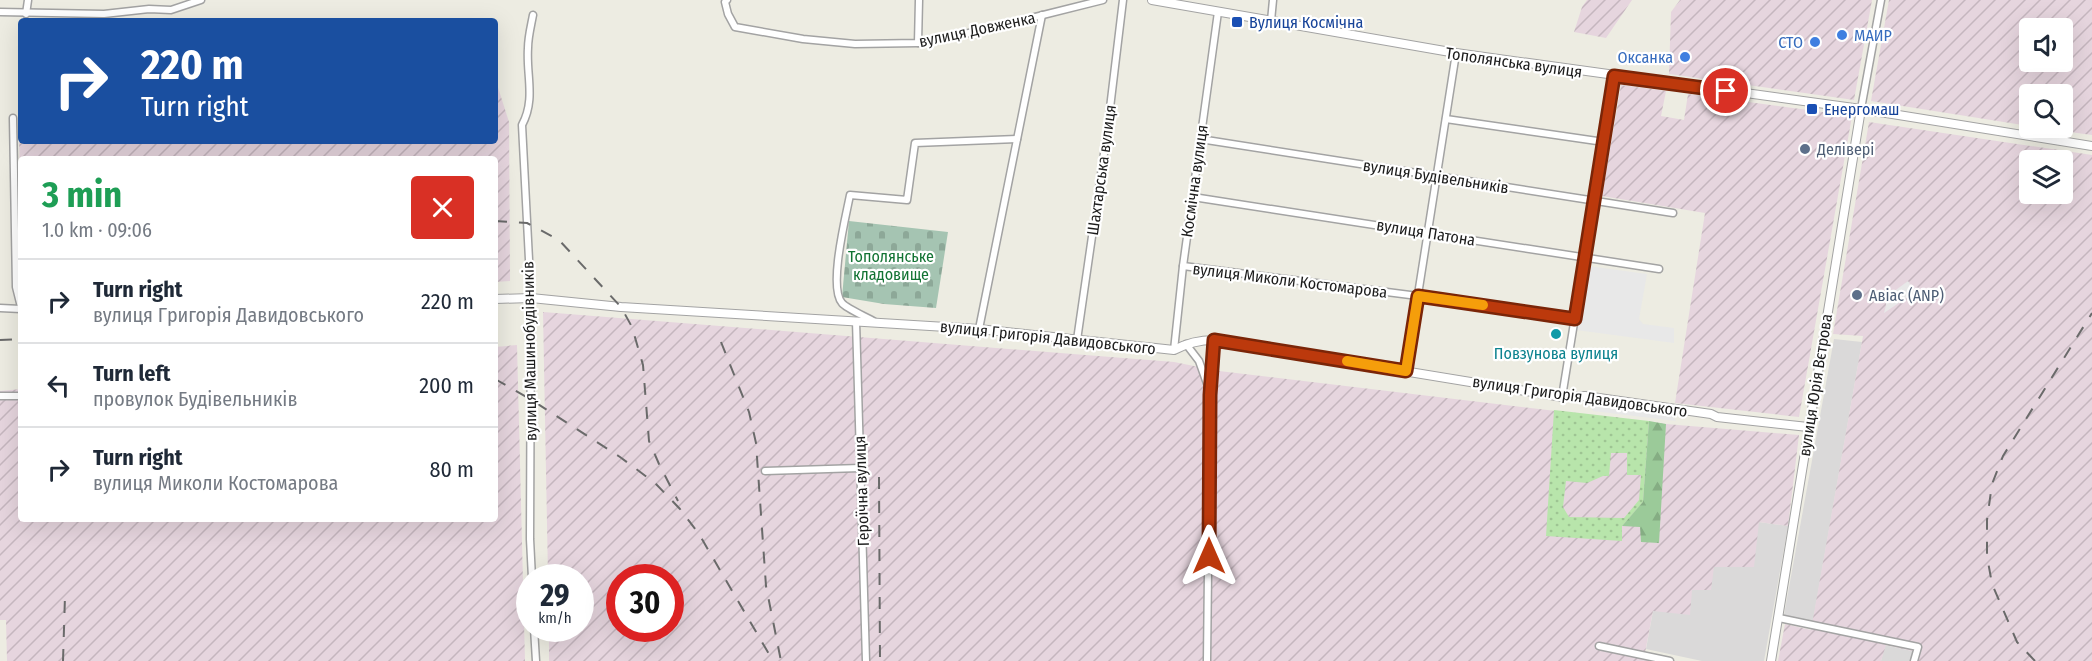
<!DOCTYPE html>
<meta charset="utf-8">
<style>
body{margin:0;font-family:"Fira Sans Condensed",sans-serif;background:#f6f6f7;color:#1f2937;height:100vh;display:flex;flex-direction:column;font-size:22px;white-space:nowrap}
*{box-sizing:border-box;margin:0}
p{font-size:20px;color:#747a83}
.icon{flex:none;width:33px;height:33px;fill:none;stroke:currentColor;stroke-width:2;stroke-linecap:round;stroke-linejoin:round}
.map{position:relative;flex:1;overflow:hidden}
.panel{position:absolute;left:18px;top:156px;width:480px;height:366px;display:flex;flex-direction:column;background:#fff;border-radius:6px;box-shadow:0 6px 24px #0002}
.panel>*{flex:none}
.top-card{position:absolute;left:18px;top:18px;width:480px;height:126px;border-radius:6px;box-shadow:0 6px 24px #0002;background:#1a4fa0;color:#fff;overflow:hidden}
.tools{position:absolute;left:2019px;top:18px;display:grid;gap:12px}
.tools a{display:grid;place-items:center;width:54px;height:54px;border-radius:6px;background:#fff;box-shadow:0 6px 24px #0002;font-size:30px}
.speed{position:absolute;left:516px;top:564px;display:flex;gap:12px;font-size:30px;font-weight:700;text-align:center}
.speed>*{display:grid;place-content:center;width:78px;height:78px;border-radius:50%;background:#fff;box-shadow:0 6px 24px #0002;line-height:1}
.speed small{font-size:15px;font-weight:400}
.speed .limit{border:9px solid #d22;background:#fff;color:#111}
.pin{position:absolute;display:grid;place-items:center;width:51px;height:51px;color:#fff;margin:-26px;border:3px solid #fff;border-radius:50%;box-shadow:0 2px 6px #0007}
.me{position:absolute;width:66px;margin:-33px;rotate:0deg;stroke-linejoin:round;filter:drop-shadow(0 0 4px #0008)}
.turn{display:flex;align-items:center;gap:21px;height:126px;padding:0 24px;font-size:27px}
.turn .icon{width:78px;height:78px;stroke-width:2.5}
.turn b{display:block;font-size:42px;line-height:51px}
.round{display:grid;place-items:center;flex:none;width:63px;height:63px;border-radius:6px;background:#f6f6f7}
.headline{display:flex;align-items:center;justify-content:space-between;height:102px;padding:0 24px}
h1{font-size:36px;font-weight:700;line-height:45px;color:#1e9e55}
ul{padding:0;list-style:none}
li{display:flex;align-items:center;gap:18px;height:84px;padding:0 24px;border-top:2px solid #e0e1e3}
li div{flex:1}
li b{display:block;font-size:22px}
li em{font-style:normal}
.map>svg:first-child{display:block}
.residential{fill:#dad9d9}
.industrial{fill:url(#industrial-furrows);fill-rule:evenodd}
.grass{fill:url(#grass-dots);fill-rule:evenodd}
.forest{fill:url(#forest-firs)}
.cemetery{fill:url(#cemetery-stones)}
.parking{fill:#e8e8e8}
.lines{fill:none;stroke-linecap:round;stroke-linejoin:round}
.minor-casing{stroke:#a3a3a3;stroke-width:9}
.tertiary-casing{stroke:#a3a3a3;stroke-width:10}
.minor{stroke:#fff;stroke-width:6}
.tertiary{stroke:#fff;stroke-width:8}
.rail{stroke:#6a6a6a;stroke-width:2;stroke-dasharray:12 12;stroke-linecap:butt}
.route-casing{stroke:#7a2508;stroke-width:15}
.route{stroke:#bc390c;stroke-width:10}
.slow{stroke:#f59e0b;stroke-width:10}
.transit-dot{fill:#1a4fb4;stroke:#fff;stroke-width:2}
.shop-dot{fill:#3f7fe0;stroke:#fff;stroke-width:2}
.service-dot{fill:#5c6f8a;stroke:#fff;stroke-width:2}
.culture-dot{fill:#0f9aa8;stroke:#fff;stroke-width:2}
.labels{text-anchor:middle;stroke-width:4.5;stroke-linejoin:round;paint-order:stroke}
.transit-label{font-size:16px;fill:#164399;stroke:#fff;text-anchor:start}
.street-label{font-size:16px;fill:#1c1c1c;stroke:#fff}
.shop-label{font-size:16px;fill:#366cbe;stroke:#fff;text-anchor:end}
.service-label{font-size:16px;fill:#4e5e75;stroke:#fff;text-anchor:start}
.park-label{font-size:16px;fill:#127333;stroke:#fff}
.culture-label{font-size:16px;fill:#0d838f;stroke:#fff}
</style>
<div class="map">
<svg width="2092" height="661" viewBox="0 0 2092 661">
<defs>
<pattern id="industrial-furrows" width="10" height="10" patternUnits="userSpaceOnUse" patternTransform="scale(1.5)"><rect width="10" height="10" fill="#e6d5de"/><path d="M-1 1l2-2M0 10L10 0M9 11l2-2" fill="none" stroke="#c5b6be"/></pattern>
<pattern id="grass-dots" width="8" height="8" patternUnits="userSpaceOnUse" patternTransform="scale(1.5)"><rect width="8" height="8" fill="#b8e5ab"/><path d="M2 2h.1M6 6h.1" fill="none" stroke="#9ec493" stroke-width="1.8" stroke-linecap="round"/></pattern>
<pattern id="forest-firs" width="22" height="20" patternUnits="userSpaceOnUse" patternTransform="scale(1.5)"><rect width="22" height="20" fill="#9bca99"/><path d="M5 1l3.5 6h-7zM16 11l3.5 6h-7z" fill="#85ad83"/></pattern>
<pattern id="cemetery-stones" width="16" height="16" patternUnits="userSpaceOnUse" patternTransform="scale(1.5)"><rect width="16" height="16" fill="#a5c4b2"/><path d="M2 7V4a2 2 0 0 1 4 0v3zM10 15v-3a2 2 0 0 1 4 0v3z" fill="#8da898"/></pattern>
</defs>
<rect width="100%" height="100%" fill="#edece2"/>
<!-- residential -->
<g class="residential">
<polygon points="1834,339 1862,342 1813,621 1784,615"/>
<polygon points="1759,522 1788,526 1764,661 1702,661 1646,649 1653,611 1692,589"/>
<polygon points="1885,645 1917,652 1914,661 1881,661"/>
</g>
<!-- industrial -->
<g class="industrial">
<polygon points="1587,0 1632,0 1606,38 1574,32 1582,7"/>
<polygon points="1680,0 1872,0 1854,100 1669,74 1671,12"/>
<path d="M1889 0H2092V135L2040 128H2062V94H2030L2029 126 1871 101ZM2062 28V62H2030V28Z"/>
<polygon points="495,78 509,122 510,281 495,282 495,159 21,159 21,213 19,137 21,136 21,141 495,141"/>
<polygon points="1621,85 1666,91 1661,116 1684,120 1688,94 1852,116 1799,417 1675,403 1705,213 1602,196"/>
<path d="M1869 122 2092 155V661H1914L1916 652 1886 645 1881 661H1778L1785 624 1811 630 1863 336 1833 334ZM2030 160H2062V194H2030Z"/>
<path d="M543 312 1174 362 1219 371 1666 424 1799 435 1788 526 1759 522 1754 567H1714L1711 590H1692L1690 615 1653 611 1644 658 1654 661H549V629L580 628V578L548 577ZM620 578H670V628H620Z"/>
<polygon points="517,345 525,661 7,661 6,620 0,620 0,391 21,389 21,519 495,519 495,347"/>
</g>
<!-- grass -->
<path class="grass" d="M1554 410 1649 421 1643 502 1622 526V541L1546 536ZM1611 453H1627V475H1641L1639 500 1624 518 1569 517 1563 507 1566 481 1587 483 1603 476H1609Z"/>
<!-- forest -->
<polygon class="forest" points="1649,421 1666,424 1659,543 1641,542 1640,527 1622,526 1643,502"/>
<!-- cemetery -->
<polygon class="cemetery" points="849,221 948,232 936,308 884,304 842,297"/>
<!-- parking -->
<g class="parking">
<polygon points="1588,266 1647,274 1639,319 1643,324 1674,328 1674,343 1576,330"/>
<polygon points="1908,281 1915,292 1884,313 1886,305 1885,298"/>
<polygon points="1585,396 1666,406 1676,421 1593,411"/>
</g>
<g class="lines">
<defs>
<g id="minor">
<polyline points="727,0 725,2 728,14 735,27 803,39 855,44 918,43 979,31 1103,0"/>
<polyline points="0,12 104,14 149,9 171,10 201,0"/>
<polyline points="26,14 28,0"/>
<polyline points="1271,21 1273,0"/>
<polyline points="918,43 919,0"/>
<polyline points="1861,109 1881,0"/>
<polyline points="13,118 16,287 21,307"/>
<polyline points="1446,119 1604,142"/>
<polyline points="1200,139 1673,213"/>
<polyline points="1193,197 1659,269"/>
<polyline points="1183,266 1418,296 1575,319"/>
<polyline points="0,308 21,309"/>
<polyline points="856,321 866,661"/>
<path d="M875 322C867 317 847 309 842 303 828 287 846 216 850 195L907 200 915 143 1017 139"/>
<polyline points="979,329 1042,15"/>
<polyline points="1077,340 1107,133 1123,0"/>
<polyline points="1186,344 1199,361 1209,389"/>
<polyline points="1174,350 1183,266 1218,12"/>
<polyline points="1406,371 1456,53"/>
<polyline points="0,396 21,396"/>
<polyline points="1562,397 1614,76"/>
<polyline points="765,471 860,468"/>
<path d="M532 578 530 539 531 298 522 125C536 99 526 75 528 48 528 37 531 26 533 15"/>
<polyline points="1779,618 1918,647 1914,661"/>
<polyline points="534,628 536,661"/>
<polyline points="1599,646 1670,661"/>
<polyline points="1207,661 1210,395 1214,340"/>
</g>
<g id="tertiary">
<polyline points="1152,0 1456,53 1861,109 2092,146"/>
<path d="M495 299 531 298 621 307 979 329 1174 350C1187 343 1198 340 1214 340L1562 397 1585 396 1711 414 1717 417 1808 427"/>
<polyline points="1771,661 1861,109"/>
</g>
</defs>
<!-- minor casing -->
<use href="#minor" class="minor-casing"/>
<!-- tertiary casing -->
<use href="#tertiary" class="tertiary-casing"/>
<!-- minor -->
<use href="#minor" class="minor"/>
<!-- tertiary -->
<use href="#tertiary" class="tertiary"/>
<!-- rail -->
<g class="rail">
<polyline points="495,221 527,223 559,240 621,307 632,327 643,365 649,441 659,464 678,501"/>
<polyline points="0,340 21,339"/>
<polyline points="721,342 749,412 756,443 766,586 781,661"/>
<polyline points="495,379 530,399 620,457 655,483 680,509 699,534 773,661"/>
<polyline points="879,477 880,661"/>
<polyline points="63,661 65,596"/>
<polyline points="2035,661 2017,642 1992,584 1987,556 1987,520 1992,484 2003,456 2092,313"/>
</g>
</g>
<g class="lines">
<defs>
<polyline id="route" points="1209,556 1210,395 1214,340 1406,371 1418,296 1575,319 1614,76 1726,91"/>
</defs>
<!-- route casing -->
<use href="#route" class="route-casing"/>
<!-- route -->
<use href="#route" class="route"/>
<!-- slow -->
<polyline class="slow" points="1347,361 1406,371 1418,296 1483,305"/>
</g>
<!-- markers -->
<g class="transit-dot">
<rect x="1231" y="16" width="12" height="12" rx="3"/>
<rect x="1806" y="103" width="12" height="12" rx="3"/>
</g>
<g class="shop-dot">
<circle cx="1842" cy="35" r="6"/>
<circle cx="1815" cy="42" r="6"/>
<circle cx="1685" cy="57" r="6"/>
</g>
<g class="service-dot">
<circle cx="1805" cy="149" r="6"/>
<circle cx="1857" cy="295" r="6"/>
</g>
<circle class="culture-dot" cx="1556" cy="334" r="6"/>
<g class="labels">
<!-- transit labels -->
<g class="transit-label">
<text x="1249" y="28">Вулиця Космічна</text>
<text x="1824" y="115">Енергомаш</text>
</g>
<!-- street labels -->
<g class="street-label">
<text transform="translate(977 29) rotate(-12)" y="6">вулиця Довженка</text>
<text transform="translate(1514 62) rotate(8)" y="6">Тополянська вулиця</text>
<text transform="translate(1101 170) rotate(-82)" y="6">Шахтарська вулиця</text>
<text transform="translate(1436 176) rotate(9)" y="6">вулиця Будівельників</text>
<text transform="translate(1194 181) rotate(-82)" y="6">Космічна вулиця</text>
<text transform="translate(1426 232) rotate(9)" y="6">вулиця Патона</text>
<text transform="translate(1290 280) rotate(7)" y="6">вулиця Миколи Костомарова</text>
<text transform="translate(1048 337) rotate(6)" y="6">вулиця Григорія Давидовського</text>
<text transform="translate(529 351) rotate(-91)" y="6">вулиця Машинобудівників</text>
<text transform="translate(1815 385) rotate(-81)" y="6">вулиця Юрія Вєтрова</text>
<text transform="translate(1580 396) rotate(8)" y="6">вулиця Григорія Давидовського</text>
<text transform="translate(861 491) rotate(-92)" y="6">Героїчна вулиця</text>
</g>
<!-- shop labels -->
<g class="shop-label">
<text x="1854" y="41" text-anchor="start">МАИР</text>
<text x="1803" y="48">СТО</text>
<text x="1673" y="63">Оксанка</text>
</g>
<!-- service labels -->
<g class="service-label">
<text x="1817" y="155">Делівері</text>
<text x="1869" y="301">Авіас (ANP)</text>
</g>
<!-- park labels -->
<g class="park-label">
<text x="891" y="262">Тополянське<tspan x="891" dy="18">кладовище</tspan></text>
</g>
<!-- culture labels -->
<g class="culture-label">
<text x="1556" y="359">Повзунова вулиця</text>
</g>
</g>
</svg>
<div class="tools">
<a><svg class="icon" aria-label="sound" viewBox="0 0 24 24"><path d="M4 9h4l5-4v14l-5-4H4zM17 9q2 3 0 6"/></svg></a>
<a><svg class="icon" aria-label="search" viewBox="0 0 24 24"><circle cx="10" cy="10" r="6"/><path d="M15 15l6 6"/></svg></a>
<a><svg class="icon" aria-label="layers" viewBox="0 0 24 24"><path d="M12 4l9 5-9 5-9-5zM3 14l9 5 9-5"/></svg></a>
</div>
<div class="speed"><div>29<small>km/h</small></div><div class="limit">30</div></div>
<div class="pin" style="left:1726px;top:91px;background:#d93025"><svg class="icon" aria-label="arrive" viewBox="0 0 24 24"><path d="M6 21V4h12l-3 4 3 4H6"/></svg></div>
<svg class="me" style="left:1209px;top:556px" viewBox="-20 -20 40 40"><path d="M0-17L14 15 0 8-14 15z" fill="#bc390c" stroke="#fff" stroke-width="4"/></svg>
<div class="top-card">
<div class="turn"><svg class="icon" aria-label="right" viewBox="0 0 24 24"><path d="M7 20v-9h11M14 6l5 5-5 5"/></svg><div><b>220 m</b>Turn right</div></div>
</div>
<section class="panel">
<div class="headline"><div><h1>3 min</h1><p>1.0 km · 09:06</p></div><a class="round" style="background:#d93025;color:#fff"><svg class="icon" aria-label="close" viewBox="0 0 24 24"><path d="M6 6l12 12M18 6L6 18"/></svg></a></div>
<ul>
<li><svg class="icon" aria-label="right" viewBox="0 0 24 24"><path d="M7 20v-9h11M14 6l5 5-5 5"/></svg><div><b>Turn right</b><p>вулиця Григорія Давидовського</p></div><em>220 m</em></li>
<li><svg class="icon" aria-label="left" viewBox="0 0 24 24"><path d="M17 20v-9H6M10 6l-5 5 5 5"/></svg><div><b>Turn left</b><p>провулок Будівельників</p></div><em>200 m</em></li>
<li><svg class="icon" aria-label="right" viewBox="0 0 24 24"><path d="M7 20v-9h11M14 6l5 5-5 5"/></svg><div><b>Turn right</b><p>вулиця Миколи Костомарова</p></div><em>80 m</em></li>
</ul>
</section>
</div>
